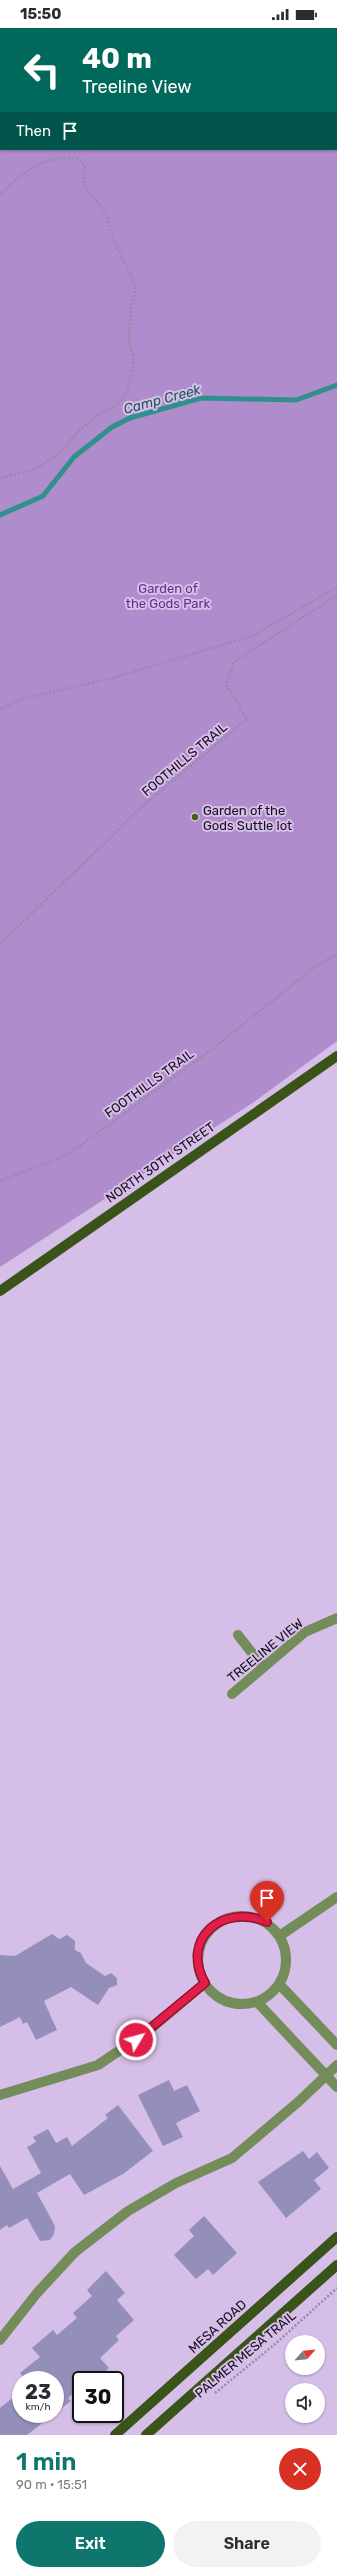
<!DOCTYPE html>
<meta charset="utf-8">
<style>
body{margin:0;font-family:Rubik,sans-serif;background:#f2f2f3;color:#2b2b33;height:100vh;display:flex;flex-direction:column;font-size:15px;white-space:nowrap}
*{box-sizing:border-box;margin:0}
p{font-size:13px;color:#7c7c81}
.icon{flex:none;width:22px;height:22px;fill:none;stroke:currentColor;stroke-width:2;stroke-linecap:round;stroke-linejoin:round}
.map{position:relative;height:2407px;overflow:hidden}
.details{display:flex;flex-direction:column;background:#fff;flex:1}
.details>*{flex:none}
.top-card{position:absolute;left:0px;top:0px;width:337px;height:122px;box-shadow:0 1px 3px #0004;background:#00695c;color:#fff;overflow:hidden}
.needle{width:26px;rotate:63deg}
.controls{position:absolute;left:285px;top:2307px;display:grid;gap:8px}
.controls a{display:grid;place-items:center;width:40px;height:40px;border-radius:50%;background:#fff;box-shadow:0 1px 3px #0004;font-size:20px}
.speed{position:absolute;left:12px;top:2343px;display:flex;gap:8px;font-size:20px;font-weight:700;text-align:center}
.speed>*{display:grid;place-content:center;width:52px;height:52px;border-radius:50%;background:#fff;box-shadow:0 1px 3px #0004;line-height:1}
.speed small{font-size:10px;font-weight:400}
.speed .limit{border:2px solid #111;border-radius:6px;background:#fff;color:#111}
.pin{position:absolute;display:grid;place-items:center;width:34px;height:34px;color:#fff;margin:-41px -17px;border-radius:50% 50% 50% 0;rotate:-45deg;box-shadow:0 0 4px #0007}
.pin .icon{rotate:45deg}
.me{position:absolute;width:44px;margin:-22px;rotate:53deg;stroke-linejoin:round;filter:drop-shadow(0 0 3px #0008)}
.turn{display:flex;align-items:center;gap:14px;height:84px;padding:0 16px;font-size:18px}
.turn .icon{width:52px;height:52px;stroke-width:2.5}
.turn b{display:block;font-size:28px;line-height:34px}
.then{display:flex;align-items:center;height:38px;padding:0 16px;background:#0003;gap:8px;font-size:15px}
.round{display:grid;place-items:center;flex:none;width:42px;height:42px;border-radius:21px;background:#f2f2f3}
.summary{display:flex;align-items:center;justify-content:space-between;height:68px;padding:0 16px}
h1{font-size:24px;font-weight:600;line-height:30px;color:#0f766e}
.action{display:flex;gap:8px;margin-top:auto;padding:8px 16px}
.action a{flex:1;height:46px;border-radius:24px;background:#0f766e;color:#fff;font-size:16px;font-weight:600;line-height:46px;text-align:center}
.action a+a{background:#f2f2f3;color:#2b2b33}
.status{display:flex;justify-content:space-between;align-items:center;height:28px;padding:0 20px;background:#fff;direction:ltr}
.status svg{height:11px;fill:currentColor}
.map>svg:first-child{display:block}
.green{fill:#af8ccb;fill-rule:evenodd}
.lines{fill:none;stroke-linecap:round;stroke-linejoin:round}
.stream{stroke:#30908e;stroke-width:5}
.building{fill:#948fba}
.path{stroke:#9b88aa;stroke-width:2.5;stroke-dasharray:2 2;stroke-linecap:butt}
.minor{stroke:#748c59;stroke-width:10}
.major{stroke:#3a5318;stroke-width:10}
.route-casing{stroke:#92132f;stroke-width:10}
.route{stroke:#e11d48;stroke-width:7}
.poi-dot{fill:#436115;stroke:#d5bee8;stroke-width:1.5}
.labels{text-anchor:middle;stroke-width:4;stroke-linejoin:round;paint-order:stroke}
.park-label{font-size:13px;fill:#652f88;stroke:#d5bee8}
.street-label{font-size:13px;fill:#170e1d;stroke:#d5bee8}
.poi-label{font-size:13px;fill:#170e1d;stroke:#d5bee8;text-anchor:start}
.water-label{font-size:14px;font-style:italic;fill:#205855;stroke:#d5bee8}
</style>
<div class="status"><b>15:50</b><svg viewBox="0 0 49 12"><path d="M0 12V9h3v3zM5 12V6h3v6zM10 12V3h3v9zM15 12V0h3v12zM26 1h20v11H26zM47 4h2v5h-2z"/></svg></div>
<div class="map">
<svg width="337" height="2407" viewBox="0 0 337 2407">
<rect width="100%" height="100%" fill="#d5bee8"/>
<!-- green -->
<path class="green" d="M0 0H337V1013L254 1074 0 1239ZM1 1H336V121H1Z"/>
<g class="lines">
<!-- stream -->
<polyline class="stream" points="0,487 43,468 74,429 112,399 130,390 201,370 296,372 337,357"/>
</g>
<!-- building -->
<g class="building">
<polygon points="52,1906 59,1911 67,1907 75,1913 75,1922 81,1925 86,1935 105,1948 111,1945 117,1950 117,1957 109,1960 98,1977 71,1959 44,1973 57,2002 36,2012 27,1994 23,1996 20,1989 0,1999 0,1927 15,1928"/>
<polygon points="169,2052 174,2063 187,2057 200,2083 176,2095 183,2109 163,2118 138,2067"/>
<polygon points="118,2077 153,2123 123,2146 84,2167 70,2146 37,2165 55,2198 54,2206 50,2212 40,2213 27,2190 9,2200 7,2197 0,2202 0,2138 13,2161 41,2145 27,2119 36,2114 33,2109 48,2101 56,2115 67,2109 72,2118 108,2090 105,2087"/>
<polygon points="303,2123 309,2131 317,2124 329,2140 314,2152 321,2161 286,2190 258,2154"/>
<polygon points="204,2188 237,2225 213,2247 208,2241 196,2251 174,2227 194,2208 189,2202"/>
<polygon points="106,2243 125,2265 117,2272 134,2292 116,2308 119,2312 100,2330 109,2340 95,2352 81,2352 81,2359 68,2370 71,2373 55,2385 55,2352 26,2352 20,2345 40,2329 32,2320 53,2302 57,2307 77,2290 73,2285 92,2268 87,2262"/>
<polygon points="21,2363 21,2386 54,2386 27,2407 0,2407 0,2380"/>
</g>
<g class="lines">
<!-- path -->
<g class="path">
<path d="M0 167C22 145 48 123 81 132L86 140 83 148 84 157 106 185 116 218 136 258 131 280 129 311 134 333 127 364 117 377 99 386 80 402 55 429 33 442 0 450"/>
<polyline points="0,681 21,671 113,650 252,608 337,559"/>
<polyline points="0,916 144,777 247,691 226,656 234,634 337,567"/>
<polyline points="0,1153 69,1126 211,1022 316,938 337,926"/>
<polyline points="215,2365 274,2317 337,2260"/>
</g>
<!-- minor -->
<g class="minor">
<polyline points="238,1607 263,1639"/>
<polyline points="232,1666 305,1604 337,1590"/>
<circle cx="242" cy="1932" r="44"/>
<polyline points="281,1907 337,1869"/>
<polyline points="280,1957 337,2017"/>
<polyline points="257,1974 337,2059"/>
<polyline points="0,2067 98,2037 148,2003 205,1955"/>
<polyline points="0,2312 37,2265 75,2224 128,2183 176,2155 232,2130 297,2075 337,2037"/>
</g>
<!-- major -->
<g class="major">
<polyline points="0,1263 337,1028"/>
<polyline points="115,2407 337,2209"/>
<polyline points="146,2407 337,2237"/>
</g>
</g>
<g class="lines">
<defs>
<path id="route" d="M136 2012 205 1955C180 1911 222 1875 267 1894"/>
</defs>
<!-- route casing -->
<use href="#route" class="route-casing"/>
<!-- route -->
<use href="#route" class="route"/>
</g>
<!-- markers -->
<circle class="poi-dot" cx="195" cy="789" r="4"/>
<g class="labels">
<!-- park labels -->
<g class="park-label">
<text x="168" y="565">Garden of<tspan x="168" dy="15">the Gods Park</tspan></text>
</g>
<!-- street labels -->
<g class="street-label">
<text transform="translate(184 731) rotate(-40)" y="5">FOOTHILLS TRAIL</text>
<text transform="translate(149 1055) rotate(-36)" y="5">FOOTHILLS TRAIL</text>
<text transform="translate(160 1134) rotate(-35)" y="5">NORTH 30TH STREET</text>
<text transform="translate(265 1622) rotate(-39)" y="5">TREELINE VIEW</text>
<text transform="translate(217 2298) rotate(-42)" y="5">MESA ROAD</text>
<text transform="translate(245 2326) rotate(-40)" y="5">PALMER MESA TRAIL</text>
</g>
<!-- poi labels -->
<g class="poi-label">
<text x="203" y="787">Garden of the<tspan x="203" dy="15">Gods Suttle lot</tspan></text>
</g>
<!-- water labels -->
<g class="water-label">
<text transform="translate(162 371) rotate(-15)" y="5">Camp Creek</text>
</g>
</g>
</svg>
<div class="controls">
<a><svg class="needle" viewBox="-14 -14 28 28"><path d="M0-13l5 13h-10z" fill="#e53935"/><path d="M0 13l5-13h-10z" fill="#7c7c81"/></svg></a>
<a><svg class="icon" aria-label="sound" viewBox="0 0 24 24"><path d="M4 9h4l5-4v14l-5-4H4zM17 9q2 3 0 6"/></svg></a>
</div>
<div class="speed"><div>23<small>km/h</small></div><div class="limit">30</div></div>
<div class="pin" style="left:267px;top:1894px;background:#d93025"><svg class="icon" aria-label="arrive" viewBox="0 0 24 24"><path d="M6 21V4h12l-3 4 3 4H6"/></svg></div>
<svg class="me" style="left:136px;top:2012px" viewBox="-20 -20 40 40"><circle r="17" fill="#e11d48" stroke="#fff" stroke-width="3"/><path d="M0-11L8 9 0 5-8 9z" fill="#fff"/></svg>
<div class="top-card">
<div class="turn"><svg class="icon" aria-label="left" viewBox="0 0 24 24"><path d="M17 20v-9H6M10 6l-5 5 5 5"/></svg><div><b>40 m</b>Treeline View</div></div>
<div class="then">Then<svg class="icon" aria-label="arrive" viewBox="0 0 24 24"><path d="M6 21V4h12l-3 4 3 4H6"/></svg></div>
</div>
</div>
<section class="details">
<div class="summary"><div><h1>1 min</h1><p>90 m · 15:51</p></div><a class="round" style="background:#d93025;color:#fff"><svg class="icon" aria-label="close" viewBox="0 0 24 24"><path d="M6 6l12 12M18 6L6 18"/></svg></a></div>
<div class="action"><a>Exit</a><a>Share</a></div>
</section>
